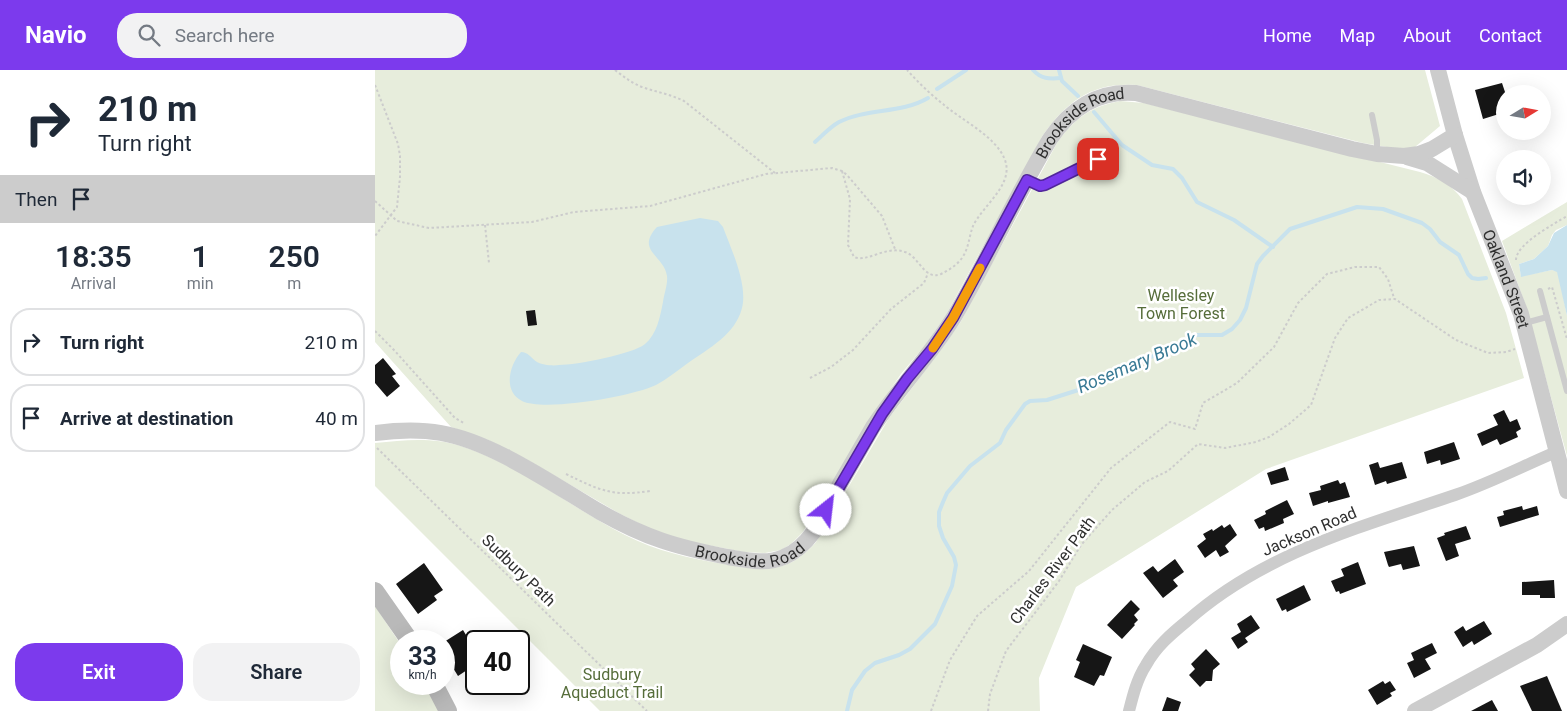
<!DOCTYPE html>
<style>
body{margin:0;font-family:Roboto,sans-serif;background:#f2f2f3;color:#1f2937;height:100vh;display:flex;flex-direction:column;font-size:19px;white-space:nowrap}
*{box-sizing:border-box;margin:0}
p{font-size:16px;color:#747a83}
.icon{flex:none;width:28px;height:28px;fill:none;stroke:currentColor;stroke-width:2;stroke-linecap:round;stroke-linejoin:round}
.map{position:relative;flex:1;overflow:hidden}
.sheet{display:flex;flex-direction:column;background:#fff;width:375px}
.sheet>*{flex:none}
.top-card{background:#fff;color:#1f2937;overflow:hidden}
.needle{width:32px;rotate:79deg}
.controls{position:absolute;left:1121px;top:15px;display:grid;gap:10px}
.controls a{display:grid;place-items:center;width:55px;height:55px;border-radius:50%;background:#fff;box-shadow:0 5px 20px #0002;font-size:25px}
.speed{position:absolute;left:15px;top:560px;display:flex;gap:10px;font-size:25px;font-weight:700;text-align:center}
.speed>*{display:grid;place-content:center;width:65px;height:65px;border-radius:50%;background:#fff;box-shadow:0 5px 20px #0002;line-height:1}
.speed small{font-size:12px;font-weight:400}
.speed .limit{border:2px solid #111;border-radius:8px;background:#fff;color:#111}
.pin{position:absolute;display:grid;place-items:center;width:42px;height:42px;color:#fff;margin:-21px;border-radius:10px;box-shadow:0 2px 8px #0006}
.me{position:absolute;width:55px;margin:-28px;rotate:29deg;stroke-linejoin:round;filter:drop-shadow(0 0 4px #0008)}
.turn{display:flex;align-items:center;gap:18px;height:105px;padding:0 15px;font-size:22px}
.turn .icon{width:65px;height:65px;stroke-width:2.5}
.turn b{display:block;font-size:35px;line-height:42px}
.then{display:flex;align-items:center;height:48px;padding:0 15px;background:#0003;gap:10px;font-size:19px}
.eta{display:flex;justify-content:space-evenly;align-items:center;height:85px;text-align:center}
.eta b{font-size:30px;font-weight:600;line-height:35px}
.primary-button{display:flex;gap:10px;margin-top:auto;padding:10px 15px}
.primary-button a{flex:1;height:58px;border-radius:20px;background:#7c3aed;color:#fff;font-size:20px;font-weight:600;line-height:58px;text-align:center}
.primary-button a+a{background:#f2f2f3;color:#1f2937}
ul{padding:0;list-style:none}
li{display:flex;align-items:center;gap:15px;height:68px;margin:0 10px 8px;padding:0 5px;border:2px solid #e0e1e3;border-radius:20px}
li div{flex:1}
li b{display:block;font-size:19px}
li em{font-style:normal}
header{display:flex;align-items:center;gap:30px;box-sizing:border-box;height:70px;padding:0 25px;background:#7c3aed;color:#fff}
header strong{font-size:24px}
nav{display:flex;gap:28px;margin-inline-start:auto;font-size:18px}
.search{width:350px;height:45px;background:#f2f2f3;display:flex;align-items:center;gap:12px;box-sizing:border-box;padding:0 18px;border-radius:20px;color:#747a83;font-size:19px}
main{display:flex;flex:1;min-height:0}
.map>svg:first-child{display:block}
.green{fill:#e7eddc}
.water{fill:#c8e2ed}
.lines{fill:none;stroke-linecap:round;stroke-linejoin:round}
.stream{stroke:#c8e2ed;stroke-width:4}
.building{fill:#161616}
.path{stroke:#ccc;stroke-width:2;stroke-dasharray:2.5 2.5;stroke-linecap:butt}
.service{stroke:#ccc;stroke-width:6}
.minor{stroke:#ccc;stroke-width:12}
.tertiary{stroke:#ccc;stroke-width:16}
.secondary{stroke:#b9b9b9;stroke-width:18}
.route-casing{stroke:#51269a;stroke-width:12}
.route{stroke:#7c3aed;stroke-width:9}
.slow{stroke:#f59e0b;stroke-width:9}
.labels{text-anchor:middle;stroke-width:5;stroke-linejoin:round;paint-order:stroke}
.street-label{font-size:16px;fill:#2f2f2f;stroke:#fff}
.park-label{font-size:16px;fill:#566d3a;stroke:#fff}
.water-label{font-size:18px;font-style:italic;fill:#397a95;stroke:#fff}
</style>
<header>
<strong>Navio</strong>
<div class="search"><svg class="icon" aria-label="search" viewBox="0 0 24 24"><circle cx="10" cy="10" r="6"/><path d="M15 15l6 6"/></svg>Search here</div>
<nav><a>Home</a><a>Map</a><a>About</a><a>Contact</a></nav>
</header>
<main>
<section class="sheet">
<div class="top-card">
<div class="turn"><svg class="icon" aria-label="right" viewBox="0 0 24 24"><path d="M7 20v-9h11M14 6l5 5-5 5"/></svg><div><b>210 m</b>Turn right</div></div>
<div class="then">Then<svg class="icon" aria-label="arrive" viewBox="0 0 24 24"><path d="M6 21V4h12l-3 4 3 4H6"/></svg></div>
</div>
<div class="eta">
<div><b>18:35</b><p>Arrival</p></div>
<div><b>1</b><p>min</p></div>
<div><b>250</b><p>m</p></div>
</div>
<ul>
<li><svg class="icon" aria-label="right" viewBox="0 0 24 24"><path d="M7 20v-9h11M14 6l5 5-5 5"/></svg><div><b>Turn right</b></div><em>210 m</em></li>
<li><svg class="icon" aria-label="arrive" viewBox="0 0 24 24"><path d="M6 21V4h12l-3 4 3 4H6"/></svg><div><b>Arrive at destination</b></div><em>40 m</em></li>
</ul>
<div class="primary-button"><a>Exit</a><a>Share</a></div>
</section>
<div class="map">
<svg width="1192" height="641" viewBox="0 0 1192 641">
<rect width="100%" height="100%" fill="#fff"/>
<!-- green -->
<g class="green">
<path d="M0 0H1050L1065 56 1040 77 1030 80 988 73 762 15C718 12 693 30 668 65L571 245 551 274 526 304 501 340 428 462 416 474 406 480 390 483 369 482 317 472 282 462 247 445 151 389 113 370 76 357 0 272Z"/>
<path d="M745 31 769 33 1045 102C1062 107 1077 115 1087 129L1131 243 1149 308 891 399 701 517 664 608 665 641H225L0 416V373C30 370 57 367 86 376 145 395 195 437 250 465 281 481 314 488 348 494 386 501 413 505 441 472L514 348 563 284 585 253 682 73C700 48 715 37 745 31Z"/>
<polygon points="1192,132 1192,155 1181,160 1177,165 1173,176 1159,189 1144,194 1146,206 1177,200 1182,201 1184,205 1192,246 1192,386 1151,236 1127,171"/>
<polygon points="0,536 26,575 26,614 50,614 66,641 0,641"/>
</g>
<!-- water -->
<g class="water">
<path d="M325 148 343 151 348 157C356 179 373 214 367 238 360 265 334 278 313 293 302 301 292 309 281 315 259 326 169 342 147 331 127 321 135 294 146 282 153 282 156 288 162 292 167 295 178 296 184 295 201 295 258 284 270 274 282 264 285 247 288 232 289 224 293 214 292 206 289 185 260 181 282 157Z"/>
<polygon points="1192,155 1192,246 1182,202 1177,200 1146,207 1144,194 1159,189 1173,176 1179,163"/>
</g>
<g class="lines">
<!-- stream -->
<g class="stream">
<path d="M658 0C666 9 674 9 686 8"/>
<polyline points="684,0 687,11 703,26"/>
<polyline points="562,19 591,0"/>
<polyline points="719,42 747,75 777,95 798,99 807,108 822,132 859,150 898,177"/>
<path d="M440 72C448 65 455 57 464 52 492 38 526 44 553 28"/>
<polyline points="472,641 477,620 490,601 500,593 524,585 535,579 560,554 577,516 581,495 579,487 568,468 564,456 564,442 568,432 572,423 595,396 625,373 631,360 650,334 655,331 672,330 719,315 821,265 847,265 857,259 865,250 871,238 882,194 888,186 915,159 970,141 982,137 1008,139 1047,153 1055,159 1065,172 1084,185 1093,204 1097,208 1103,209 1111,208"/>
</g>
</g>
<!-- building -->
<g class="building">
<polygon points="1127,13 1130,22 1130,39 1123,42 1124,44 1108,49 1100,20"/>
<polygon points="160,240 162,255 153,256 151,241"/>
<polygon points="8,288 21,304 17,306 25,316 12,327 0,313 0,295"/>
<polygon points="1129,340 1135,352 1142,349 1146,359 1141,362 1143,367 1125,375 1122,369 1107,376 1102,364 1123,355 1118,345"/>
<polygon points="1079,372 1085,389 1066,395 1065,390 1052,394 1049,382"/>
<polygon points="1003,392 1005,398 1027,392 1032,408 1012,414 1011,411 1000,415 994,395"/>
<polygon points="910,397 914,410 896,415 892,403"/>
<polygon points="963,410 965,414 970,412 975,427 953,433 953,431 938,436 934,423 946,420 945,416"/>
<polygon points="912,430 919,444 908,449 909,453 890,461 889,457 884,459 879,450 891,444 890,441"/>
<polygon points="1147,436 1148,440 1162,436 1164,445 1125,457 1122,447 1129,445 1128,441"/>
<polygon points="855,454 862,465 850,476 854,482 845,487 841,480 830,488 822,476 831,469 828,464 837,459 838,461 847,455 849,458"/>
<polygon points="1091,456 1096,469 1080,474 1084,486 1071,491 1062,468 1070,465 1069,463"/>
<polygon points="1039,476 1045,496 1028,500 1026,494 1014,497 1013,495 1009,482"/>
<polygon points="800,489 809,502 798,510 803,516 788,528 768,503 778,496 783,502"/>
<polygon points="983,492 991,514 965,524 964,521 961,522 956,511 969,506 966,499"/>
<polygon points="49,493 68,520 59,526 62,530 43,544 21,514"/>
<polygon points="1179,510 1180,528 1165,528 1165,525 1147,525 1147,512"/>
<polygon points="929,515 936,530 912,542 911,539 907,541 901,529"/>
<polygon points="756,530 765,539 759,545 763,550 759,554 760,555 747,569 732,555"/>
<polygon points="876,545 885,558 870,568 873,572 863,579 856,568 866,562 862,554"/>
<polygon points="1109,551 1117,564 1099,575 1097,571 1088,577 1079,562 1088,556 1091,561"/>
<polygon points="88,560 97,575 93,578 101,590 101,594 83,606 72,588 75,586 69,576 69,572"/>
<polygon points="1057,573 1062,583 1050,589 1056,599 1039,608 1032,593 1039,590 1036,583"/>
<polygon points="708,574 737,587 729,606 725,605 719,616 699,607 705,592 701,590"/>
<polygon points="831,579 845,594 838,600 837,611 831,611 825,617 814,605 820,599 816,594"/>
<polygon points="1172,606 1187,641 1157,641 1145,616"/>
<polygon points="1008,611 1010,614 1015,611 1021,620 1015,623 1017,626 1002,635 993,620"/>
<polygon points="792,627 806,632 803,641 787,641"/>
<polygon points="1117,630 1123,641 1096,641"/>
</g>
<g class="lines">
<!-- path -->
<g class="path">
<path d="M240 0C249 7 257 13 267 17 281 22 295 24 309 31L400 103"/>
<polyline points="0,15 23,74 25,86 25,107 22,137 0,166"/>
<path d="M467 101 475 129 473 175 479 187C492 193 511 175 530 182 544 186 549 211 566 204 574 200 582 195 587 188 594 178 594 166 598 156 608 135 639 115 630 90 621 66 586 50 568 34 555 24 543 12 532 0"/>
<polyline points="0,131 22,151 54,158 157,152 199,142 275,136 391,104 457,98 467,101 472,105 507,146 520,179"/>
<polyline points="110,155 114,193"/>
<path d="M1141 190C1141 174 1179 154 1192 146"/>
<polyline points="1173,219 1177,217 1192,269"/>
<polyline points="0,261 19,280 80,348 89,353"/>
<polyline points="435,308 456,297 478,280 516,239 549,213 553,203"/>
<polyline points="2,378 272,641"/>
<path d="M191 404C224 420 237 427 275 421"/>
<polyline points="556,641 575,590 602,546 654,501 736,398 795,352 820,359 828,333 862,313 899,277 923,233 952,204 980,197 1004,197 1013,209 1019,228"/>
<polyline points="613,641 615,624 631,581 684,511 706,475 737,440 770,412 793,401 823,374 850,378 881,372 894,367 914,354 936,335 960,268 973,248 1004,230 1020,229 1081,270 1113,283 1131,282 1140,279"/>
</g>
<!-- service -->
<g class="service">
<polyline points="997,45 1002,70 1002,83"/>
<polyline points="653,110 665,116 670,115 705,97 720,102 726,100 728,96 725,90 723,89 705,97"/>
<polyline points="1165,221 1192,321"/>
<polyline points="1150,253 1172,247"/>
</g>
<!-- minor -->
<path class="minor" d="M754 641C758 625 762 609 771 595 781 577 796 564 812 551 888 483 986 457 1080 425 1115 413 1148 396 1181 382"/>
<!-- tertiary -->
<g class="tertiary">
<path id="s1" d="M1063 0 1080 65 1098 122 1146 244 1192 421"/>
<polyline points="1032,87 1052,93 1098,122"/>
<path id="s2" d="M0 363C22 360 44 359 66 363 118 372 179 415 225 442 271 468 301 477 353 487 371 490 391 495 409 487 438 475 451 440 465 414 476 395 487 376 498 357 523 319 555 286 579 247 613 189 640 127 675 69 696 38 723 20 761 23L977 79 1002 84 1029 86 1044 84 1057 79 1080 65"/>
<polyline points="1040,641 1162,575 1192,554"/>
</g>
<!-- secondary -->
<g class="secondary">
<polyline points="0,521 35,571"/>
<polyline points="59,614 73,641"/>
</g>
</g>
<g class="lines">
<defs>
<polyline id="route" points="451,440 507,344 532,309 557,279 578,248 652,110 665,116 670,115 723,89"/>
</defs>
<!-- route casing -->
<use href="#route" class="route-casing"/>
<!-- route -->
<use href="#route" class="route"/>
<!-- slow -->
<polyline class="slow" points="558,278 578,248 605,198"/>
</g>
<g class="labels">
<!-- street labels -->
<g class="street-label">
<text dy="6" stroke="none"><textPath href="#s2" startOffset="972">Brookside Road</textPath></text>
<text dy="6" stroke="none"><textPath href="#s1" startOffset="220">Oakland Street</textPath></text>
<text transform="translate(934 461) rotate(-23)" y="6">Jackson Road</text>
<text dy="6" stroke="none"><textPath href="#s2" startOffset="404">Brookside Road</textPath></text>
<text transform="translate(144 500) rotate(44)" y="6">Sudbury Path</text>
<text transform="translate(677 500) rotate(-53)" y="6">Charles River Path</text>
</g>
<!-- park labels -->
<g class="park-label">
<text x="806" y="231">Wellesley<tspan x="806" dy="18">Town Forest</tspan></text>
<text x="237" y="610">Sudbury<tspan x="237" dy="18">Aqueduct Trail</tspan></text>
</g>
<!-- water labels -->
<g class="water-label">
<text transform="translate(762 293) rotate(-23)" y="6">Rosemary Brook</text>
</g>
</g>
</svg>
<div class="controls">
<a><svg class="needle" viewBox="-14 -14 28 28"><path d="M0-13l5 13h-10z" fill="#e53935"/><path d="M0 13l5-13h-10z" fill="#747a83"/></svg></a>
<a><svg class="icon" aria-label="sound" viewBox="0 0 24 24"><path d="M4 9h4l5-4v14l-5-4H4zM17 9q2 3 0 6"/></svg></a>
</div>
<div class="speed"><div>33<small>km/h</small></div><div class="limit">40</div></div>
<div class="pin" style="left:723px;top:89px;background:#d93025"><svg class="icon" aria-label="arrive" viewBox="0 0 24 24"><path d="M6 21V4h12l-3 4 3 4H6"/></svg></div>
<svg class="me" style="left:451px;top:440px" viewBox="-20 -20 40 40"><circle r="19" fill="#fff"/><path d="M0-13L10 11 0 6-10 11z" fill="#7c3aed"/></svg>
</div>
</main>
